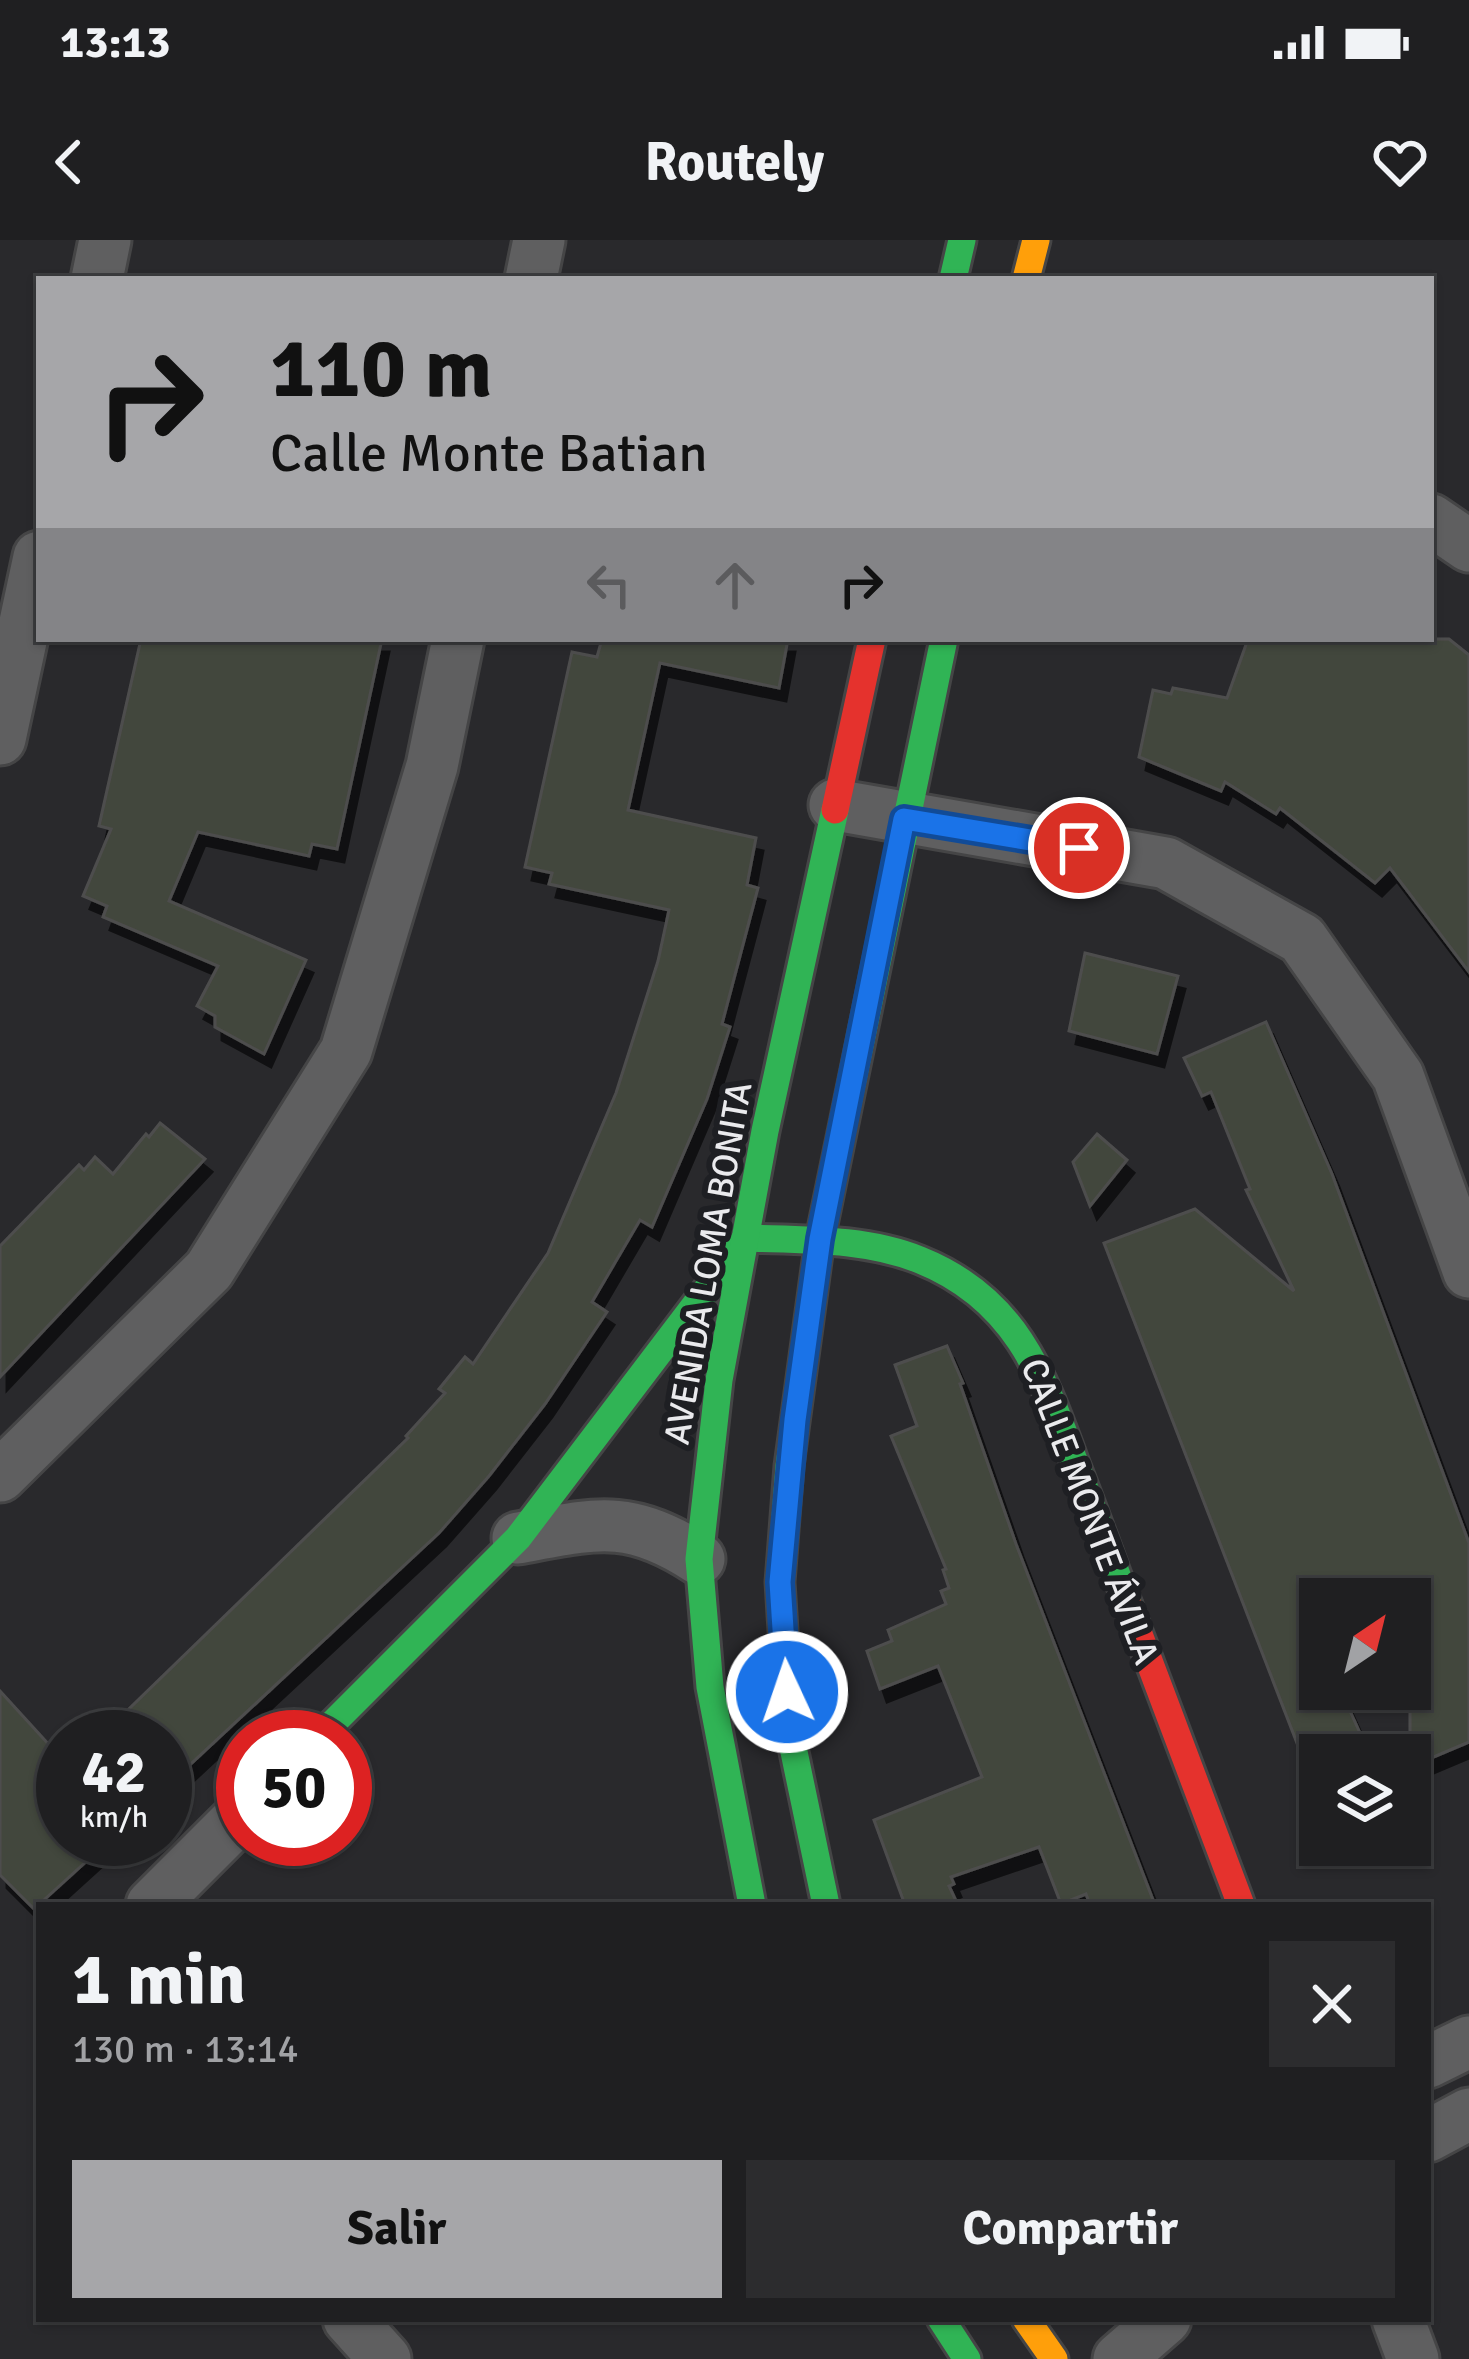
<!DOCTYPE html>
<html lang="es">
<meta charset="utf-8">
<style>
body{margin:0;font-family:Signika,sans-serif;background:#2c2c2e;color:#f1f3f6;height:100vh;display:flex;flex-direction:column;font-size:45px;white-space:nowrap}
*{box-sizing:border-box;margin:0}
p{font-size:39px;color:#a1a2a5}
.icon{flex:none;width:66px;height:66px;fill:none;stroke:currentColor;stroke-width:2;stroke-linecap:round;stroke-linejoin:round}
.map{position:relative;flex:1;overflow:hidden}
.details{position:absolute;left:36px;top:1662px;width:1395px;height:420px;display:flex;flex-direction:column;background:#1f1f21;border-radius:0px;box-shadow:0 3px 9px #0004,0 0 0 3px #3c3d3f}
.details>*{flex:none}
.top-card{position:absolute;left:36px;top:36px;width:1398px;height:366px;border-radius:0px;box-shadow:0 3px 9px #0004,0 0 0 3px #3c3d3f;background:#a6a6a9;color:#111;overflow:hidden}
.needle{width:78px;rotate:35deg}
.tools{position:absolute;left:1299px;top:1338px;display:grid;gap:24px}
.tools a{display:grid;place-items:center;width:132px;height:132px;border-radius:0px;background:#1f1f21;box-shadow:0 3px 9px #0004,0 0 0 3px #3c3d3f;font-size:60px}
.speed{position:absolute;left:36px;top:1470px;display:flex;gap:24px;font-size:60px;font-weight:700;text-align:center}
.speed>*{display:grid;place-content:center;width:156px;height:156px;border-radius:50%;background:#1f1f21;box-shadow:0 3px 9px #0004,0 0 0 3px #3c3d3f;line-height:1}
.speed small{font-size:30px;font-weight:400}
.speed .limit{border:18px solid #d22;background:#fff;color:#111}
.pin{position:absolute;display:grid;place-items:center;width:102px;height:102px;color:#fff;margin:-51px;border:6px solid #fff;border-radius:50%;box-shadow:0 3px 12px #0007}
.me{position:absolute;width:132px;margin:-66px;rotate:357deg;stroke-linejoin:round;filter:drop-shadow(0 0 9px #0008)}
.turn{display:flex;align-items:center;gap:42px;height:252px;padding:0 36px;font-size:54px}
.turn .icon{width:156px;height:156px;stroke-width:2.5}
.turn b{display:block;font-size:84px;line-height:102px}
.lanes{display:flex;align-items:center;height:114px;padding:0 36px;background:#0003;justify-content:center;gap:60px;direction:ltr}
.lanes .off{opacity:.35}
.round{display:grid;place-items:center;flex:none;width:126px;height:126px;border-radius:0px;background:#2c2c2e}
.headline{display:flex;align-items:center;justify-content:space-between;height:204px;padding:0 36px}
h1{font-size:72px;font-weight:700;line-height:90px}
.primary-button{display:flex;gap:24px;margin-top:auto;padding:24px 36px}
.primary-button a{flex:1;height:138px;border-radius:0px;background:#a6a6a9;color:#111;font-size:48px;font-weight:700;line-height:138px;text-align:center}
.primary-button a+a{background:#2c2c2e;color:#f1f3f6}
.status{display:flex;justify-content:space-between;align-items:center;height:84px;padding:0 60px;background:#1f1f21;direction:ltr}
.status svg{height:33px;fill:currentColor}
header{display:flex;justify-content:space-between;align-items:center;height:156px;padding:0 36px;background:#1f1f21;font-size:54px;font-weight:700}
.map>svg:first-child{display:block}
.building{fill:#43463d;stroke:#4e4e4e;stroke-width:3;filter:url(#shadow)}
.lines{fill:none;stroke-linecap:round;stroke-linejoin:round}
.street-casing{stroke:#454546;stroke-width:57}
.fast-casing{stroke:#454546;stroke-width:33}
.slow-casing{stroke:#454546;stroke-width:33}
.jam-casing{stroke:#454546;stroke-width:33}
.street{stroke:#5f5f60;stroke-width:51}
.fast{stroke:#30b455;stroke-width:27}
.slow{stroke:#ff9f0a;stroke-width:27}
.jam{stroke:#e5322d;stroke-width:27}
.route-casing{stroke:#114b97;stroke-width:30}
.route{stroke:#1a73e8;stroke-width:21}
.labels{text-anchor:middle;stroke-width:12;stroke-linejoin:round;paint-order:stroke}
.street-label{font-size:36px;fill:#eaeaed;stroke:#1e1f23}
</style>
<div class="status"><b>13:13</b><svg viewBox="0 0 49 12"><path d="M0 12V9h3v3zM5 12V6h3v6zM10 12V3h3v9zM15 12V0h3v12zM26 1h20v11H26zM47 4h2v5h-2z"/></svg></div>
<header><svg class="icon" aria-label="back" viewBox="0 0 24 24"><path d="M15 5l-7 7 7 7"/></svg>Routely<svg class="icon" aria-label="heart" viewBox="0 0 24 24"><path d="M12 20l-8-8c-3-5 5-10 8-4 3-6 11-1 8 4z"/></svg></header>
<div class="map">
<svg width="1469" height="2119" viewBox="0 0 1469 2119">
<defs>
<filter id="shadow"><feDropShadow dx="7" dy="13" stdDeviation="0" flood-color="#0009"/></filter>
</defs>
<rect width="100%" height="100%" fill="#29292c"/>
<!-- building -->
<g class="building">
<polygon points="141,399 382,399 337,609 312,604 309,616 198,592 169,661 306,720 264,814 215,787 215,776 197,766 218,726 103,677 107,666 83,656 111,589 99,586"/>
<polygon points="602,399 788,399 779,448 660,423 628,570 756,598 747,645 758,648 722,784 730,787 707,859 652,987 640,980 592,1062 607,1072 545,1164 489,1236 439,1293 165,1548 165,1497 100,1497 408,1198 406,1196 445,1153 439,1149 465,1117 473,1124 548,1013 616,853 658,721 669,670 549,644 552,633 525,627 572,412 597,417"/>
<polygon points="1248,399 1449,399 1469,415 1469,732 1390,628 1375,643 1280,568 1276,574 1225,542 1221,551 1139,517 1153,450 1171,454 1173,448 1227,458"/>
<polygon points="1085,713 1178,736 1157,814 1069,791"/>
<polygon points="1266,782 1332,934 1469,1303 1469,1502 1410,1527 1410,1342 1367,1359 1320,1359 1320,1449 1340,1449 1370,1515 1320,1515 1317,1555 1104,1003 1195,969 1294,1051 1246,950 1250,949 1211,852 1202,856 1184,818"/>
<polygon points="160,883 205,919 0,1137 0,1006 79,925 84,930 95,917 113,934 146,894 149,897"/>
<polygon points="1097,894 1127,920 1090,966 1073,922"/>
<polygon points="947,1106 963,1143 960,1144 1016,1304 1155,1665 1090,1665 1086,1654 1061,1664 1039,1607 951,1637 954,1644 949,1646 958,1665 905,1665 874,1580 982,1537 938,1426 880,1449 867,1411 892,1401 888,1390 946,1364 941,1351 949,1348 943,1330 946,1329 891,1196 917,1186 895,1125"/>
<polygon points="0,1451 63,1520 63,1599 111,1599 34,1669 0,1635"/>
</g>
<g class="lines">
<defs>
<g id="street">
<polyline points="97,39 105,0"/>
<polyline points="531,39 539,0"/>
<polyline points="1431,280 1469,306"/>
<polyline points="0,499 39,317"/>
<polyline points="835,565 1166,623 1302,699 1398,836 1469,1032"/>
<polyline points="0,1236 209,1030 346,811 432,526 458,399"/>
<path d="M518 1298C595 1284 629 1273 699 1319"/>
<polyline points="152,1665 243,1574"/>
<polyline points="1428,1822 1469,1802"/>
<polyline points="1428,1896 1469,1874"/>
<polyline points="349,2079 385,2119"/>
<polyline points="1398,2079 1413,2119"/>
<polyline points="1119,2119 1165,2079"/>
</g>
<g id="fast">
<polyline points="953,39 962,0"/>
<path d="M319 1497 518 1298 746 998C803 1000 866 998 920 1020 1017 1059 1043 1136 1076 1226 1094 1272 1111 1319 1128 1365"/>
<polyline points="752,1665 710,1447 699,1319 719,1140 765,891 835,570"/>
<polyline points="826,1665 789,1488 780,1342 789,1226 820,999 944,399"/>
<polyline points="941,2079 967,2119"/>
</g>
<g id="slow">
<polyline points="1026,39 1036,0"/>
<polyline points="1026,2079 1054,2119"/>
</g>
<g id="jam">
<polyline points="835,570 872,399"/>
<polyline points="1128,1365 1241,1665"/>
</g>
</defs>
<!-- street casing -->
<use href="#street" class="street-casing"/>
<!-- fast casing -->
<use href="#fast" class="fast-casing"/>
<!-- slow casing -->
<use href="#slow" class="slow-casing"/>
<!-- jam casing -->
<use href="#jam" class="jam-casing"/>
<!-- street -->
<use href="#street" class="street"/>
<!-- fast -->
<use href="#fast" class="fast"/>
<!-- slow -->
<use href="#slow" class="slow"/>
<!-- jam -->
<use href="#jam" class="jam"/>
</g>
<g class="lines">
<defs>
<polyline id="route" points="787,1452 780,1342 795,1180 820,999 904,579 1079,608"/>
</defs>
<!-- route casing -->
<use href="#route" class="route-casing"/>
<!-- route -->
<use href="#route" class="route"/>
</g>
<g class="labels">
<!-- street labels -->
<g class="street-label">
<text transform="translate(707 1023) rotate(-80)" y="13">AVENIDA LOMA BONITA</text>
<text transform="translate(1091 1271) rotate(69)" y="13">CALLE MONTE ÁVILA</text>
</g>
</g>
</svg>
<div class="tools">
<a><svg class="needle" viewBox="-14 -14 28 28"><path d="M0-13l5 13h-10z" fill="#e53935"/><path d="M0 13l5-13h-10z" fill="#a1a2a5"/></svg></a>
<a><svg class="icon" aria-label="layers" viewBox="0 0 24 24"><path d="M12 4l9 5-9 5-9-5zM3 14l9 5 9-5"/></svg></a>
</div>
<div class="speed"><div>42<small>km/h</small></div><div class="limit">50</div></div>
<div class="pin" style="left:1079px;top:608px;background:#d93025"><svg class="icon" aria-label="arrive" viewBox="0 0 24 24"><path d="M6 21V4h12l-3 4 3 4H6"/></svg></div>
<svg class="me" style="left:787px;top:1452px" viewBox="-20 -20 40 40"><circle r="17" fill="#1a73e8" stroke="#fff" stroke-width="3"/><path d="M0-11L8 9 0 5-8 9z" fill="#fff"/></svg>
<div class="top-card">
<div class="turn"><svg class="icon" aria-label="right" viewBox="0 0 24 24"><path d="M7 20v-9h11M14 6l5 5-5 5"/></svg><div><b>110 m</b>Calle Monte Batian</div></div>
<div class="lanes"><svg class="icon off" aria-label="left" viewBox="0 0 24 24"><path d="M17 20v-9H6M10 6l-5 5 5 5"/></svg><svg class="icon off" aria-label="ahead" viewBox="0 0 24 24"><path d="M12 20V5M6 11l6-6 6 6"/></svg><svg class="icon" aria-label="right" viewBox="0 0 24 24"><path d="M7 20v-9h11M14 6l5 5-5 5"/></svg></div>
</div>
<section class="details">
<div class="headline"><div><h1>1 min</h1><p>130 m · 13:14</p></div><a class="round"><svg class="icon" aria-label="close" viewBox="0 0 24 24"><path d="M6 6l12 12M18 6L6 18"/></svg></a></div>
<div class="primary-button"><a>Salir</a><a>Compartir</a></div>
</section>
</div>
